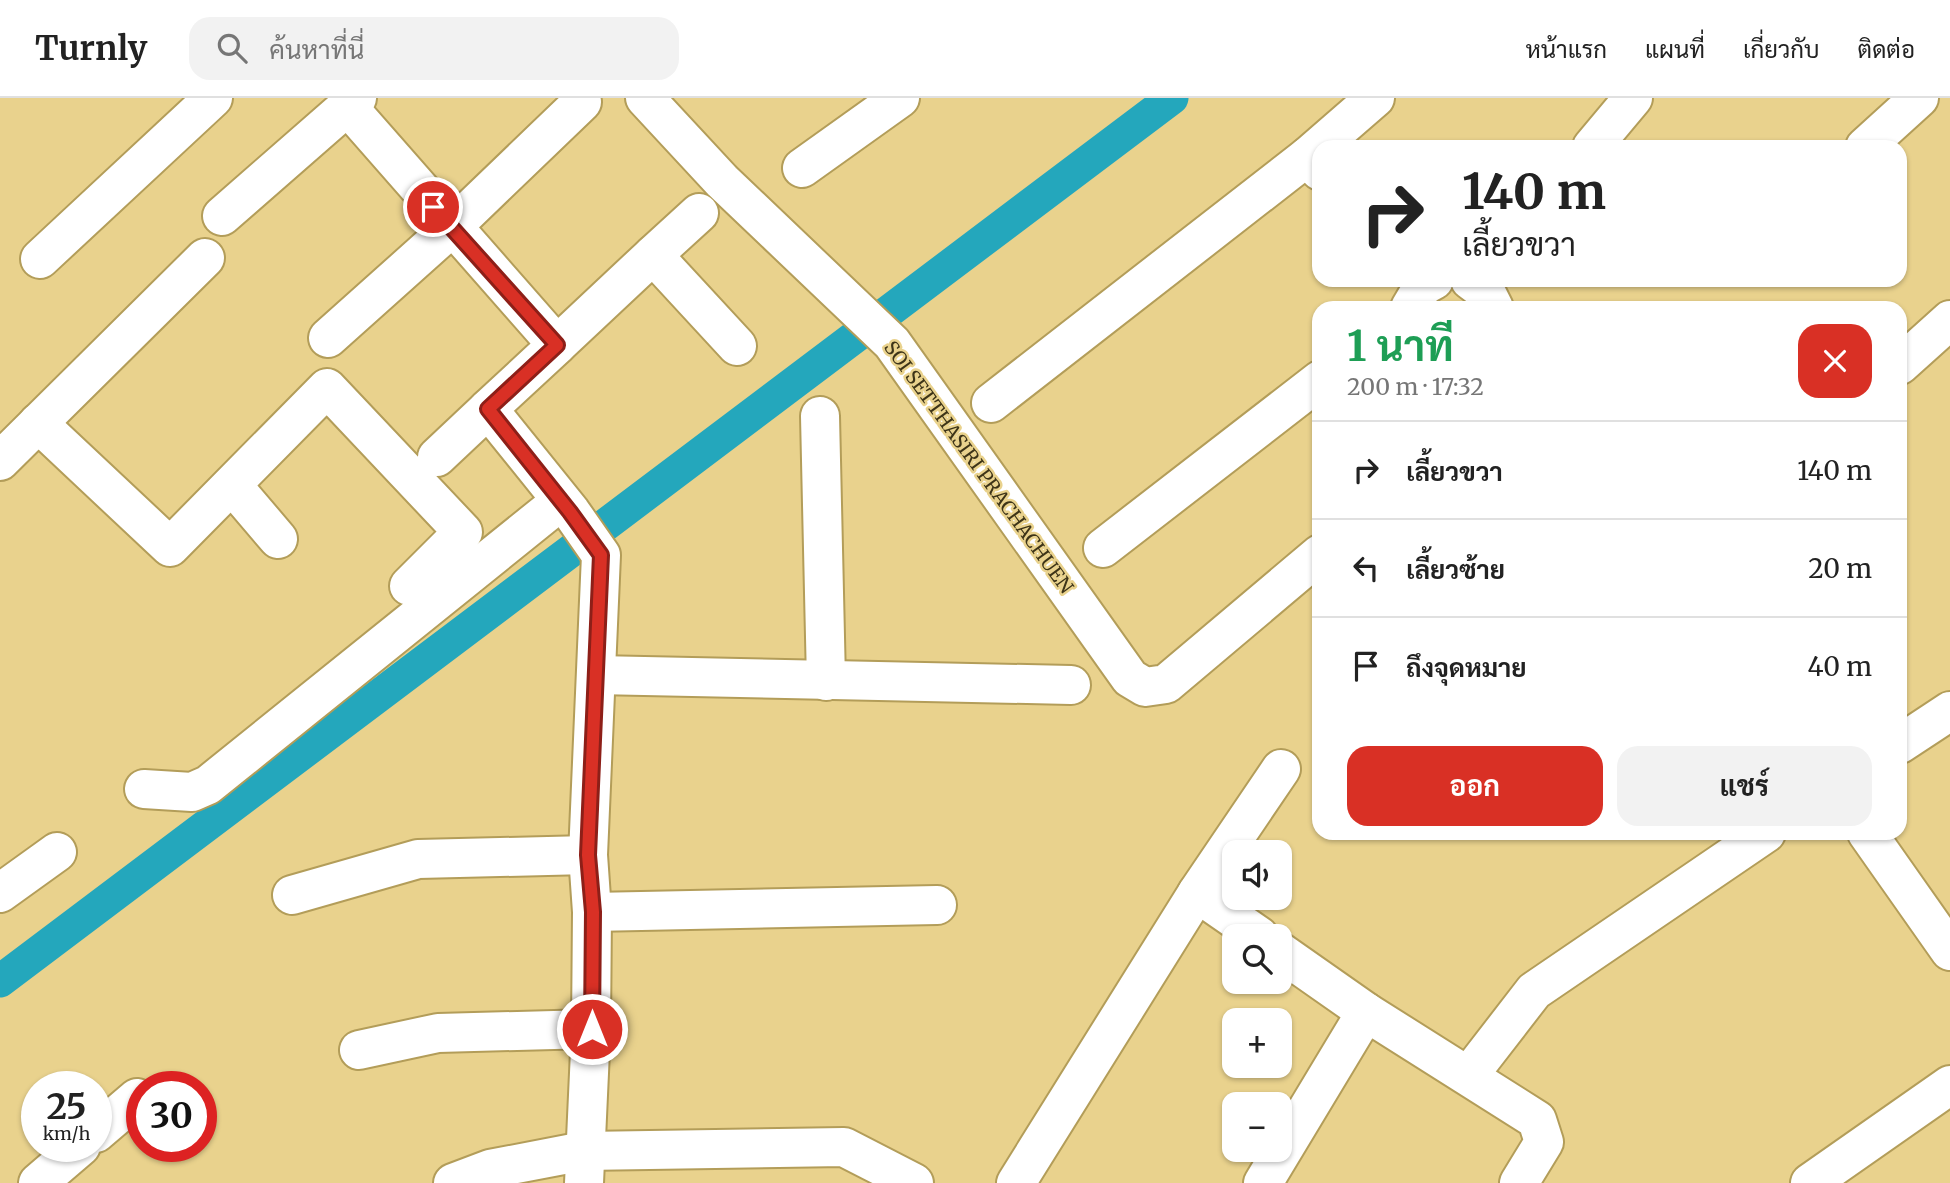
<!DOCTYPE html>
<html lang="th">
<meta charset="utf-8">
<style>
body{margin:0;font-family:Merriweather,Sarabun,serif;background:#f2f2f2;color:#222;height:100vh;display:flex;flex-direction:column;font-size:26px;white-space:nowrap}
*{box-sizing:border-box;margin:0}
p{font-size:23px;color:#767676}
.icon{flex:none;width:38px;height:38px;fill:none;stroke:currentColor;stroke-width:2;stroke-linecap:round;stroke-linejoin:round}
.map{position:relative;flex:1;overflow:hidden}
.sheet{position:absolute;left:1312px;top:203px;width:595px;height:539px;display:flex;flex-direction:column;background:#fff;border-radius:21px;box-shadow:0 2px 5px #0004}
.sheet>*{flex:none}
.top-card{position:absolute;left:1312px;top:42px;width:595px;height:147px;border-radius:21px;box-shadow:0 2px 5px #0004;background:#fff;color:#222;overflow:hidden}
.buttons{position:absolute;left:1222px;top:742px;display:grid;gap:14px}
.buttons a{display:grid;place-items:center;width:70px;height:70px;border-radius:14px;background:#fff;box-shadow:0 2px 5px #0004;font-size:35px}
.speed{position:absolute;left:21px;top:973px;display:flex;gap:14px;font-size:35px;font-weight:700;text-align:center}
.speed>*{display:grid;place-content:center;width:91px;height:91px;border-radius:50%;background:#fff;box-shadow:0 2px 5px #0004;line-height:1}
.speed small{font-size:18px;font-weight:400}
.speed .limit{border:10px solid #d22;background:#fff;color:#111}
.pin{position:absolute;display:grid;place-items:center;width:60px;height:60px;color:#fff;margin:-30px;border:4px solid #fff;border-radius:50%;box-shadow:0 2px 7px #0007}
.me{position:absolute;width:77px;margin:-38px;rotate:0deg;stroke-linejoin:round;filter:drop-shadow(0 0 5px #0008)}
.turn{display:flex;align-items:center;gap:24px;height:147px;padding:0 35px;font-size:32px}
.turn .icon{width:91px;height:91px;stroke-width:2.5}
.turn b{display:block;font-size:49px;line-height:60px}
.round{display:grid;place-items:center;flex:none;width:74px;height:74px;border-radius:21px;background:#f2f2f2}
.overview{display:flex;align-items:center;justify-content:space-between;height:119px;padding:0 35px}
h1{font-size:42px;font-weight:700;line-height:52px;color:#1e9e55}
.cta{display:flex;gap:14px;margin-top:auto;padding:14px 35px}
.cta a{flex:1;height:80px;border-radius:21px;background:#d93025;color:#fff;font-size:28px;font-weight:700;line-height:80px;text-align:center}
.cta a+a{background:#f2f2f2;color:#222}
ul{padding:0;list-style:none}
li{display:flex;align-items:center;gap:21px;height:98px;padding:0 35px;border-top:2px solid #e0e0e0}
li div{flex:1}
li b{display:block;font-size:26px}
li em{font-style:normal}
header{display:flex;align-items:center;gap:42px;box-sizing:border-box;height:98px;padding:0 35px;background:#fff;border-bottom:2px solid #e0e0e0}
header strong{font-size:33px}
nav{display:flex;gap:38px;margin-inline-start:auto;font-size:24px}
.search{width:490px;height:63px;background:#f2f2f2;display:flex;align-items:center;gap:18px;box-sizing:border-box;padding:0 24px;border-radius:21px;color:#767676;font-size:26px}
.map>svg:first-child{display:block}
.lines{fill:none;stroke-linecap:round;stroke-linejoin:round}
.canal{stroke:#24a7bc;stroke-width:33}
.minor-casing{stroke:#b39d59;stroke-width:42}
.minor{stroke:#fff;stroke-width:38}
.route-casing{stroke:#8d1f18;stroke-width:18}
.route{stroke:#d93025;stroke-width:12}
.labels{text-anchor:middle;stroke-width:5;stroke-linejoin:round;paint-order:stroke}
.street-label{font-size:19px;fill:#3d3418;stroke:#e9d28d}
</style>
<header>
<strong>Turnly</strong>
<div class="search"><svg class="icon" aria-label="search" viewBox="0 0 24 24"><circle cx="10" cy="10" r="6"/><path d="M15 15l6 6"/></svg>ค้นหาที่นี่</div>
<nav><a>หน้าแรก</a><a>แผนที่</a><a>เกี่ยวกับ</a><a>ติดต่อ</a></nav>
</header>
<div class="map">
<svg width="1950" height="1085" viewBox="0 0 1950 1085">
<rect width="100%" height="100%" fill="#e9d28d"/>
<g class="lines">
<!-- canal -->
<polyline class="canal" points="0,883 1172,0"/>
<defs>
<g id="minor">
<polyline points="645,0 722,83 892,245 1130,580 1145,589 1166,586 1320,456"/>
<polyline points="348,9 557,247 488,311 571,414 601,457 588,757 592,814 591,931 584,1085"/>
<polyline points="1592,49 1633,0"/>
<polyline points="1865,49 1919,0"/>
<polyline points="1307,59 1375,0"/>
<polyline points="802,70 900,0"/>
<polyline points="222,118 357,0"/>
<polyline points="653,157 699,115"/>
<polyline points="40,161 213,0"/>
<polyline points="1470,182 1486,194 1494,210"/>
<polyline points="1410,210 1423,188 1434,182"/>
<polyline points="328,240 451,130 582,4"/>
<polyline points="557,247 653,157 737,248"/>
<polyline points="1900,267 1950,222"/>
<polyline points="991,305 1307,59 1320,73"/>
<polyline points="820,318 826,583"/>
<polyline points="38,325 170,449 327,290 463,434 409,488"/>
<polyline points="437,359 488,311"/>
<polyline points="0,363 205,160"/>
<polyline points="232,387 278,441"/>
<polyline points="1103,450 1320,282"/>
<polyline points="596,577 1071,587"/>
<polyline points="1900,646 1950,613"/>
<polyline points="144,691 192,694 208,687 561,403"/>
<polyline points="1867,735 1950,853"/>
<polyline points="0,795 57,754"/>
<polyline points="1197,795 1259,838"/>
<polyline points="292,797 418,761 588,757"/>
<polyline points="592,814 937,807"/>
<polyline points="1279,853 1366,914 1537,1022 1544,1044 1519,1085"/>
<polyline points="359,952 438,935 591,931"/>
<polyline points="1469,977 1534,893 1766,735"/>
<polyline points="96,1035 137,1000"/>
<polyline points="38,1085 81,1048"/>
<polyline points="453,1085 490,1071 584,1053 844,1049 914,1085"/>
<polyline points="1016,1085 1197,795 1281,671"/>
<polyline points="1263,1085 1366,914"/>
<polyline points="1810,1085 1950,987"/>
</g>
</defs>
<!-- minor casing -->
<use href="#minor" class="minor-casing"/>
<!-- minor -->
<use href="#minor" class="minor"/>
</g>
<g class="lines">
<defs>
<polyline id="route" points="433,109 557,247 488,311 570,414 601,457 588,757 593,814 592,931"/>
</defs>
<!-- route casing -->
<use href="#route" class="route-casing"/>
<!-- route -->
<use href="#route" class="route"/>
</g>
<g class="labels">
<!-- street labels -->
<g class="street-label">
<text transform="translate(979 369) rotate(54)" y="7">SOI SETTHASIRI PRACHACHUEN</text>
</g>
</g>
</svg>
<div class="buttons">
<a><svg class="icon" aria-label="sound" viewBox="0 0 24 24"><path d="M4 9h4l5-4v14l-5-4H4zM17 9q2 3 0 6"/></svg></a>
<a><svg class="icon" aria-label="search" viewBox="0 0 24 24"><circle cx="10" cy="10" r="6"/><path d="M15 15l6 6"/></svg></a>
<a>+</a>
<a>−</a>
</div>
<div class="speed"><div>25<small>km/h</small></div><div class="limit">30</div></div>
<div class="pin" style="left:433px;top:109px;background:#d93025"><svg class="icon" aria-label="arrive" viewBox="0 0 24 24"><path d="M6 21V4h12l-3 4 3 4H6"/></svg></div>
<svg class="me" style="left:592px;top:931px" viewBox="-20 -20 40 40"><circle r="17" fill="#d93025" stroke="#fff" stroke-width="3"/><path d="M0-11L8 9 0 5-8 9z" fill="#fff"/></svg>
<div class="top-card">
<div class="turn"><svg class="icon" aria-label="right" viewBox="0 0 24 24"><path d="M7 20v-9h11M14 6l5 5-5 5"/></svg><div><b>140 m</b>เลี้ยวขวา</div></div>
</div>
<section class="sheet">
<div class="overview"><div><h1>1 นาที</h1><p>200 m · 17:32</p></div><a class="round" style="background:#d93025;color:#fff"><svg class="icon" aria-label="close" viewBox="0 0 24 24"><path d="M6 6l12 12M18 6L6 18"/></svg></a></div>
<ul>
<li><svg class="icon" aria-label="right" viewBox="0 0 24 24"><path d="M7 20v-9h11M14 6l5 5-5 5"/></svg><div><b>เลี้ยวขวา</b></div><em>140 m</em></li>
<li><svg class="icon" aria-label="left" viewBox="0 0 24 24"><path d="M17 20v-9H6M10 6l-5 5 5 5"/></svg><div><b>เลี้ยวซ้าย</b></div><em>20 m</em></li>
<li><svg class="icon" aria-label="arrive" viewBox="0 0 24 24"><path d="M6 21V4h12l-3 4 3 4H6"/></svg><div><b>ถึงจุดหมาย</b></div><em>40 m</em></li>
</ul>
<div class="cta"><a>ออก</a><a>แชร์</a></div>
</section>
</div>
